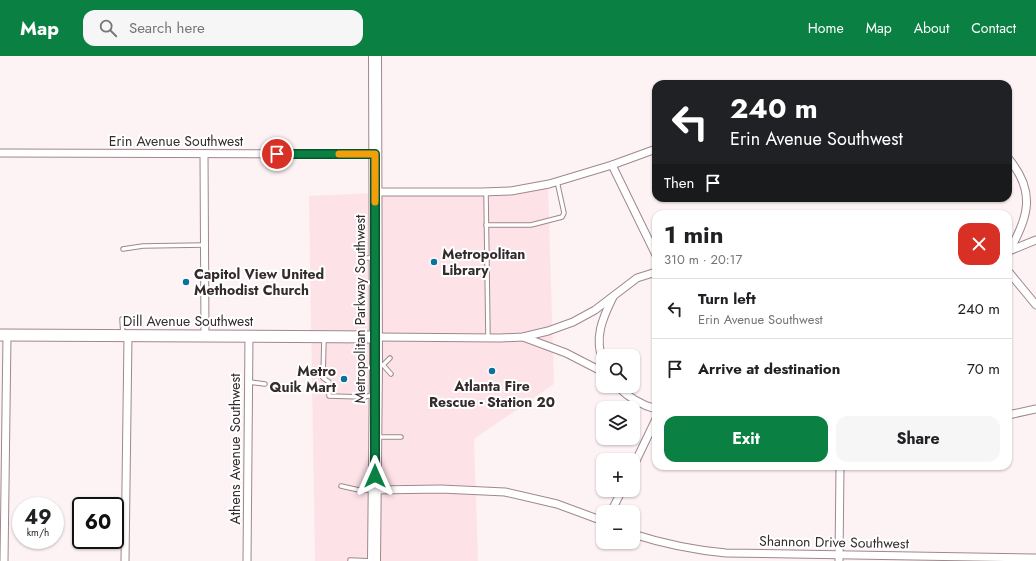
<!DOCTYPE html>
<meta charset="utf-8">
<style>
body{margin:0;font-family:Jost,sans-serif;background:#f6f6f6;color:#202124;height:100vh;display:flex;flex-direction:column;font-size:15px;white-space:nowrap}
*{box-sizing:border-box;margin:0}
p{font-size:13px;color:#757577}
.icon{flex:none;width:22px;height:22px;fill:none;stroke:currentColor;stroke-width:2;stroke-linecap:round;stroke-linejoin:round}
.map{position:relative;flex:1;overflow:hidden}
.side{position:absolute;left:652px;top:154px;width:360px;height:260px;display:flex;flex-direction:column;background:#fff;border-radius:12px;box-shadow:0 1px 3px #0004}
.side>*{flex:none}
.hud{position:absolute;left:652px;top:24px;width:360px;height:122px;border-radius:12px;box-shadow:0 1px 3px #0004;background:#202124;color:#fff;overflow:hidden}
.tools{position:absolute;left:596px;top:293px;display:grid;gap:8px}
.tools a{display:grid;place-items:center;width:44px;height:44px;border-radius:8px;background:#fff;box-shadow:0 1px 3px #0004;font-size:20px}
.speed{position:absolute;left:12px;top:441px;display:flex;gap:8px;font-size:20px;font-weight:700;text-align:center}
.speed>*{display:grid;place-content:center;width:52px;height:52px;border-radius:50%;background:#fff;box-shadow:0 1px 3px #0004;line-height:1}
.speed small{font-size:10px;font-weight:400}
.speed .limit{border:2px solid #111;border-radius:6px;background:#fff;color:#111}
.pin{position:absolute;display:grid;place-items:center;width:34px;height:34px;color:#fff;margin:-17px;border:2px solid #fff;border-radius:50%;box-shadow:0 1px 4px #0007}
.me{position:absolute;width:44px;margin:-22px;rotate:0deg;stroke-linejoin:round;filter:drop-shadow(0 0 3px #0008)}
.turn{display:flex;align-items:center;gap:14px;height:84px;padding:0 12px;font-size:18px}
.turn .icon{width:52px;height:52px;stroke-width:2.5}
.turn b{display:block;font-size:28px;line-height:34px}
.then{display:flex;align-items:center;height:38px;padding:0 12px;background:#0003;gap:8px;font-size:15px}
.round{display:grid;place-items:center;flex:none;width:42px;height:42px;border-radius:12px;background:#f6f6f6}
.headline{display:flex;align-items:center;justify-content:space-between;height:68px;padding:0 12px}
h1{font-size:24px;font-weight:700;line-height:30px}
.primary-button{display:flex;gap:8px;margin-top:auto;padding:8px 12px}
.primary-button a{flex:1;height:46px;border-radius:12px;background:#0b8043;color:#fff;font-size:16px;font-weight:700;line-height:46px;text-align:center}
.primary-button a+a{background:#f6f6f6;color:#202124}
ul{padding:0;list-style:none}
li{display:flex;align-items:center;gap:12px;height:60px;padding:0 12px;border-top:1px solid #e0e0e0}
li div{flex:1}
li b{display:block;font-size:15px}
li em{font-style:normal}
header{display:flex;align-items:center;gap:24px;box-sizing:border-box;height:56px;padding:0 20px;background:#0b8043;color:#fff}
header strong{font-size:19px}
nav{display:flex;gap:22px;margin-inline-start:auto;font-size:14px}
.search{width:280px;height:36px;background:#f6f6f6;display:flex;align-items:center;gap:10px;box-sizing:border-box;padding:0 14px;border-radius:12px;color:#757577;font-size:15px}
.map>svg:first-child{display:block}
.built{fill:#fde2e8}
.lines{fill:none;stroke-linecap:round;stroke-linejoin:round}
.lane-casing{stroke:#9f888d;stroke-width:5.5}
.street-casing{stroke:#9f888d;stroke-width:9}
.secondary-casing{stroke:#9f888d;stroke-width:13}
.primary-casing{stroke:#9f888d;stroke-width:14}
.lane{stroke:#fff;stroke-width:3.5}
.street{stroke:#fff;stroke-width:7}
.secondary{stroke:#fff;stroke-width:11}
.primary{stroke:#fff;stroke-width:12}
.route-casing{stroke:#07532c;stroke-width:10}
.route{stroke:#0b8043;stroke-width:7}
.slow{stroke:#f59e0b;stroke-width:7}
.poi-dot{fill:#0b729e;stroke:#fff;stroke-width:1.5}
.labels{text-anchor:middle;stroke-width:4;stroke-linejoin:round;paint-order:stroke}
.street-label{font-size:14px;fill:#342b2d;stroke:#fff}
.poi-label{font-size:14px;font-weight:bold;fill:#342b2d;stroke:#fff;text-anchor:start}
</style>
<header>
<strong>Map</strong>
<div class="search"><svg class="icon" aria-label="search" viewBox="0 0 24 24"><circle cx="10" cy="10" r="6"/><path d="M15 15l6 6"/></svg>Search here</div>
<nav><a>Home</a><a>Map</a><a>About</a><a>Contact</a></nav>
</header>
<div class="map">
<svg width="1036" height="505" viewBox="0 0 1036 505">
<rect width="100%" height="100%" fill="#fdf2f4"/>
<!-- built -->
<polygon class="built" points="548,129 554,328 474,383 478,505 315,505 309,140"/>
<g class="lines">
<defs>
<g id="lane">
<polyline points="486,136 488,282"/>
<polyline points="486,169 531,169 562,161 564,157 557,125"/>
<polyline points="123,193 143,190 204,189"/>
<polyline points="360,202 374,202"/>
<polyline points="122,263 123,279"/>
<polyline points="324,282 323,322 329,326 329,340 363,341 374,339"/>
<polyline points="379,309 383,309 390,302"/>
<polyline points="383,309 391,318"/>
<polyline points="249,326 265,328"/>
<polyline points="378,381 401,381"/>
<polyline points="341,430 359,434 374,434"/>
<polyline points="350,504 373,505"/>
</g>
<g id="street">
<polyline points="0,97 375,98"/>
<polyline points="204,98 205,280"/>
<path d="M1008 102C1036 135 1029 161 1009 195"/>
<polyline points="612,109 656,199"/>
<polyline points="375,136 482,136 511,135 549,128 612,109 656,93"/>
<polyline points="1009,195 1036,184"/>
<polyline points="1008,215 1036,249"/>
<polyline points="376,281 500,282 523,281 548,275 573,266 595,254 637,222 656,216"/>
<polyline points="523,281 566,297 603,316"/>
<path d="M603 306C594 282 602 263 613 241"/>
<path d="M617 330C628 341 641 349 656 353"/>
<polyline points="1008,359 1036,353"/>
<polyline points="633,411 656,363"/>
<polyline points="375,434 441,433 505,436 557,448 603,465"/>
<polyline points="611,456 622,434"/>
<path d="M633 478C664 488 694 494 726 497L1036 502"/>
<polyline points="4,505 7,279"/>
<polyline points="125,505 128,280"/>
<polyline points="247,505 249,280"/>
<polyline points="839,505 840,410"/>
</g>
<polyline id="secondary" points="0,279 376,281"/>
<polyline id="primary" points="374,505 376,309 375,0"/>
</defs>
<!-- lane casing -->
<use href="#lane" class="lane-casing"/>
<!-- street casing -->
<use href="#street" class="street-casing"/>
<!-- secondary casing -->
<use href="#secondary" class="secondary-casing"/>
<!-- primary casing -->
<use href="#primary" class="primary-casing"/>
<!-- lane -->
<use href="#lane" class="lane"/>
<!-- street -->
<use href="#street" class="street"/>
<!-- secondary -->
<use href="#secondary" class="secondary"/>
<!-- primary -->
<use href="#primary" class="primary"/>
</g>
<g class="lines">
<defs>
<polyline id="route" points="277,98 375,98 375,420"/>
</defs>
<!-- route casing -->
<use href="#route" class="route-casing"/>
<!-- route -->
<use href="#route" class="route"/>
<!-- slow -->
<polyline class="slow" points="339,98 375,98 375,146"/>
</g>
<!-- markers -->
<g class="poi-dot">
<circle cx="434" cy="206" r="4"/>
<circle cx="186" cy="226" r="4"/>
<circle cx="492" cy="315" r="4"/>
<circle cx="344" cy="323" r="4"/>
</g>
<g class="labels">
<!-- street labels -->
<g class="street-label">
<text x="176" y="90">Erin Avenue Southwest</text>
<text transform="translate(360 253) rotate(-90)" y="5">Metropolitan Parkway Southwest</text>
<text x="188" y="270">Dill Avenue Southwest</text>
<text transform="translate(235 393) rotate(-90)" y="5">Athens Avenue Southwest</text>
<text transform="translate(834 486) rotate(1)" y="5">Shannon Drive Southwest</text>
</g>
<!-- poi labels -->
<g class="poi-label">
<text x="442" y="203">Metropolitan<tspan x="442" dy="16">Library</tspan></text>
<text x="194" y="223">Capitol View United<tspan x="194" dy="16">Methodist Church</tspan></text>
<text x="336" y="320" text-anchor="end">Metro<tspan x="336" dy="16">Quik Mart</tspan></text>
<text x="492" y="335" text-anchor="middle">Atlanta Fire<tspan x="492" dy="16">Rescue - Station 20</tspan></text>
</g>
</g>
</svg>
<div class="tools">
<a><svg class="icon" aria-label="search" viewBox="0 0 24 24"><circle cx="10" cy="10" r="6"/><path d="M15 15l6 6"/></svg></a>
<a><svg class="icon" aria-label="layers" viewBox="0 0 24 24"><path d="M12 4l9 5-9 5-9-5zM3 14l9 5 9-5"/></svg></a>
<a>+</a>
<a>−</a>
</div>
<div class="speed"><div>49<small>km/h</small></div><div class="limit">60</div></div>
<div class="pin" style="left:277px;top:98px;background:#d93025"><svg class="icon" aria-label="arrive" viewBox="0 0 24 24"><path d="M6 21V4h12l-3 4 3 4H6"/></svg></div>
<svg class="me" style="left:375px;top:420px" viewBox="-20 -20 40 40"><path d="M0-17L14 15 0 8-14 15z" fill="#0b8043" stroke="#fff" stroke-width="4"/></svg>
<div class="hud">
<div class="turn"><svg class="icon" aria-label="left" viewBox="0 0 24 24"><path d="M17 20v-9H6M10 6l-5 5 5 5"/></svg><div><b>240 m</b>Erin Avenue Southwest</div></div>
<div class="then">Then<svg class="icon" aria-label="arrive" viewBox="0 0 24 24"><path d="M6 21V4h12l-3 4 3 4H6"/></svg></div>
</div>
<section class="side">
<div class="headline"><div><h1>1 min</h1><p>310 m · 20:17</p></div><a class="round" style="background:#d93025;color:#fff"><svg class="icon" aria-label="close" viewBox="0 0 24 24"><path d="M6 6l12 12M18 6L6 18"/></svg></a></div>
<ul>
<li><svg class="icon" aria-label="left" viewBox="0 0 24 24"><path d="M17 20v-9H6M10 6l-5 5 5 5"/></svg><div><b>Turn left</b><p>Erin Avenue Southwest</p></div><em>240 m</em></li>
<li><svg class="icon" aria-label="arrive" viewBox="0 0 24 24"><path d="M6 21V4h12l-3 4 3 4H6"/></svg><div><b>Arrive at destination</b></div><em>70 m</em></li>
</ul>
<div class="primary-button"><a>Exit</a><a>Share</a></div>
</section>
</div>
